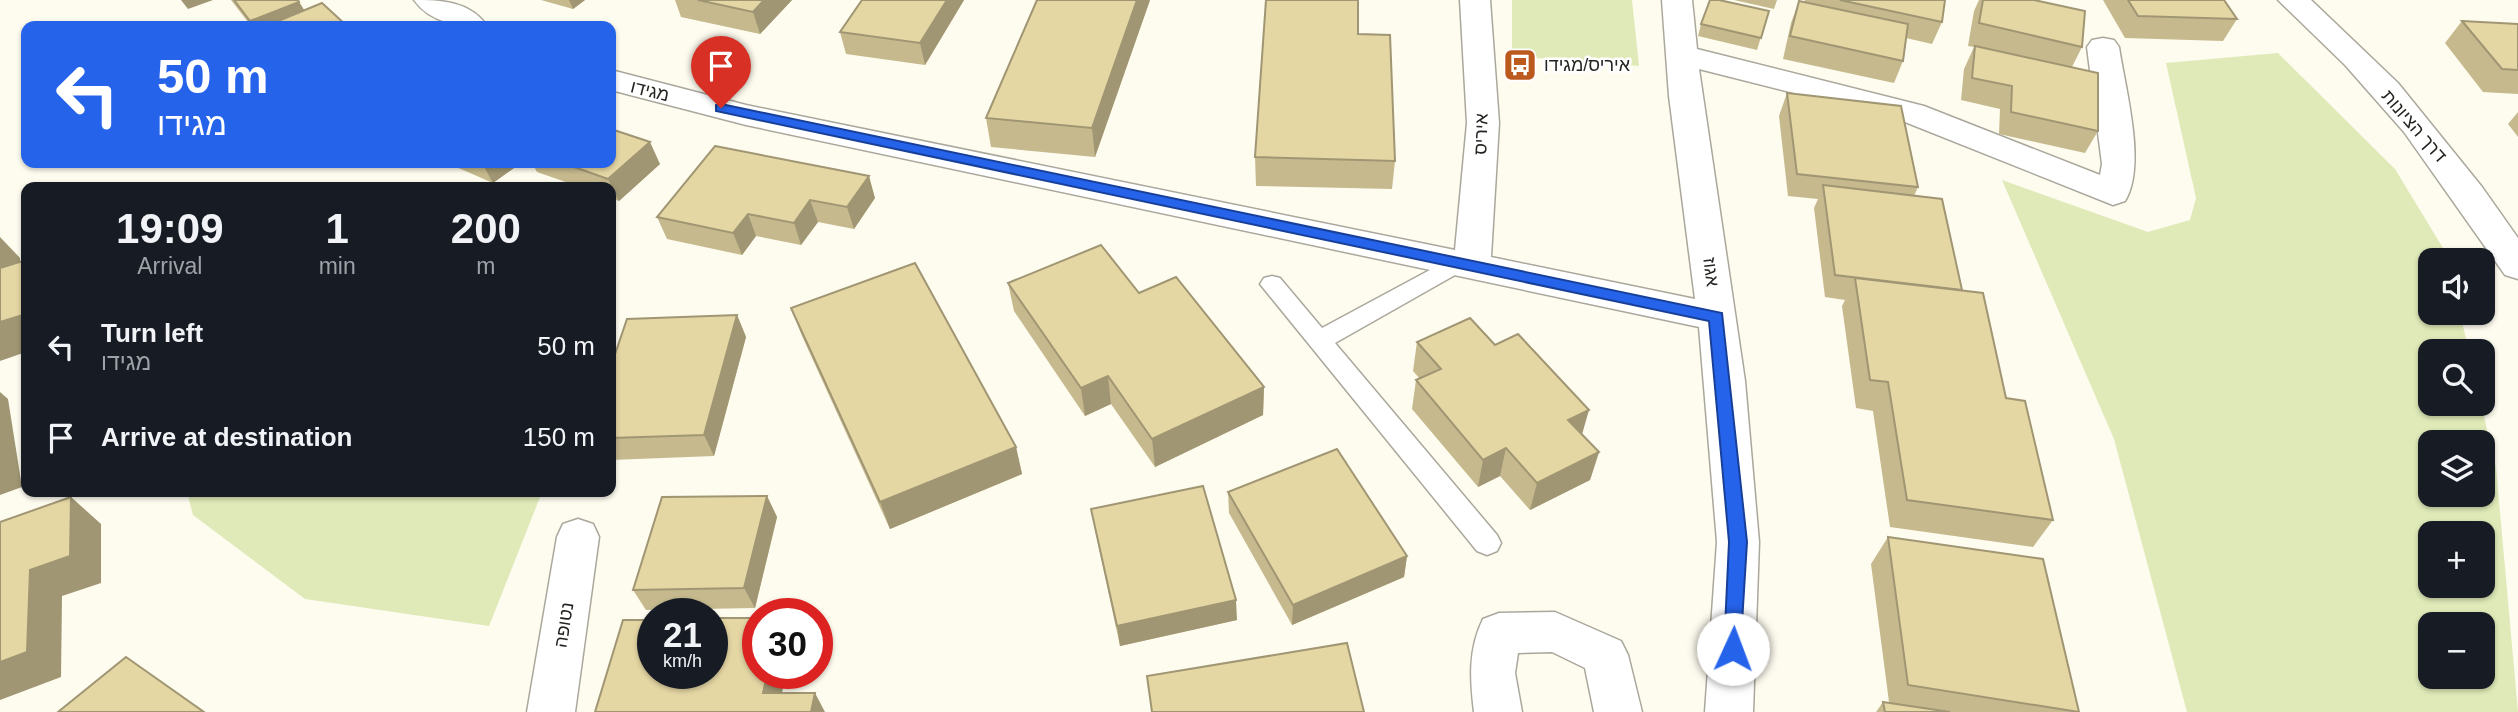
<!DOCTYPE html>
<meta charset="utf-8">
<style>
body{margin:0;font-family:Arial,Heebo,sans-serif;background:#242831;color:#f1f3f6;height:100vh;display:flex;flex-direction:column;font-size:26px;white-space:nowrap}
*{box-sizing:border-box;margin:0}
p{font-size:23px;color:#9ea1a6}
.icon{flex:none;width:38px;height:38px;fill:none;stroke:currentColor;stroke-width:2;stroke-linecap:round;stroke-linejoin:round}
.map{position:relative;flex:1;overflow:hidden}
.sheet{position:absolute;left:21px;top:182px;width:595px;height:315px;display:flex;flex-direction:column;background:#171b24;border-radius:14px;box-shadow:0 2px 5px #0004}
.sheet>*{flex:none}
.guide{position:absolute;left:21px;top:21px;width:595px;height:147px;border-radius:14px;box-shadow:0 2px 5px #0004;background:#2563eb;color:#fff;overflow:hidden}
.controls{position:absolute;left:2418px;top:248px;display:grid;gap:14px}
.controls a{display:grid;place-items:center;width:77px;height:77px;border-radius:14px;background:#171b24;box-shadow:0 2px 5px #0004;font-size:35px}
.speed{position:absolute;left:637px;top:598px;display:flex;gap:14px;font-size:35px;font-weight:700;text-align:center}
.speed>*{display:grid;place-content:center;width:91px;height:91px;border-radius:50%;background:#171b24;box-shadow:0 2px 5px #0004;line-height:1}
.speed small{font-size:18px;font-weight:400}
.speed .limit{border:10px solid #d22;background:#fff;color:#111}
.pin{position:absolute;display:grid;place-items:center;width:60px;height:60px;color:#fff;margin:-72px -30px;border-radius:50% 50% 50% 0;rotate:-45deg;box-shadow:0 0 7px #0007}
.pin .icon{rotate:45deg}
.me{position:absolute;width:77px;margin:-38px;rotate:2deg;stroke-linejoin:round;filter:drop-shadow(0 0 5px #0008)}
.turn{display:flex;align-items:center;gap:24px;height:147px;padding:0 21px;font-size:32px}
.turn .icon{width:91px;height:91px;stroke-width:2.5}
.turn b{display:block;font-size:49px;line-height:60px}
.eta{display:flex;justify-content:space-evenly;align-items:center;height:119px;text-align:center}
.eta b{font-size:42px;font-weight:700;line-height:49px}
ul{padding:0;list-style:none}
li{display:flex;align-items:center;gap:21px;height:91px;padding:0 21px}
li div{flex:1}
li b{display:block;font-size:26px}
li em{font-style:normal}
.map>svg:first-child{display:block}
.green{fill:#dfeab8;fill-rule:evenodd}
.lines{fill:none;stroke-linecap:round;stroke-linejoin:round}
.service-casing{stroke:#aaa79c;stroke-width:3}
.minor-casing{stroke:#aaa79c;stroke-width:3}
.trunk-casing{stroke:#aaa79c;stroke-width:3}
.service{fill:#fff;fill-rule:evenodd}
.minor{fill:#fff;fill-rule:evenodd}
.trunk{fill:#fff;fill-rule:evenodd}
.wall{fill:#c5b98d}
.shaded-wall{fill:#a09673}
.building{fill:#e5d7a4;stroke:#a09673;stroke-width:2}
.route{fill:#2563eb;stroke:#184099;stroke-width:2}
.labels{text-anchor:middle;stroke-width:5;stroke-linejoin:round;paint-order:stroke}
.poi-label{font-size:18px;fill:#252420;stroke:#fff;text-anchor:start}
.street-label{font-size:18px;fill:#252420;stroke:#fff}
</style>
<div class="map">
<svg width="2518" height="712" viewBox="0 0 2518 712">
<rect width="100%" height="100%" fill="#fefbef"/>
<!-- green -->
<g class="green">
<polygon points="1512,0 1632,0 1639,66 1512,56"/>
<path d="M2278 53 2395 169 2446 253 2447 261H2431V313H2460L2469 352H2431V404H2481L2496 468 2518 712H2187L2114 439 2002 180 2148 232 2190 220 2196 198 2166 63ZM2431 443H2483V495H2431ZM2431 534H2483V586H2431ZM2431 625H2483V677H2431Z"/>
<polygon points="187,492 542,492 489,626 305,599 193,515"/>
</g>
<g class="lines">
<defs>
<polygon id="service" points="1454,257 1462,259 1466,265 1462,271 1335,343 1497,535 1501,543 1497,551 1487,555 1477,551 1260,284 1264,278 1272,276 1280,278 1322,328"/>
<g id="minor">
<path d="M414 0C441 0 470 1 487 26 461 27 431 24 414 0Z"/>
<path d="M1460 0H1490L1499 123 1491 257 1695 299 1669 96 1662 0H1692L1697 49 1924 106 2100 175 2102 164 2087 47 2092 40 2103 38 2114 40 2119 47C2125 88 2147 165 2125 201L2113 205 1900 120 1699 69 1745 381 1759 542 1753 712H1705L1717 542 1699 327 746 125 611 90V70L746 105 1455 250 1467 123Z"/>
<polygon points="578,519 593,524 599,537 575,712 527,712 557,537 563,524"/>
<path d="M1555 612 1621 641 1628 655 1642 712H1594L1585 668 1552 652 1518 653 1515 673 1522 712H1474C1470 679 1468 650 1483 619L1499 613Z"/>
</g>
<polygon id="trunk" points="2278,0 2311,0 2398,83 2482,187 2518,238 2518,279 2505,275 2404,132 2345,65"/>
</defs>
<!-- service casing -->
<use href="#service" class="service-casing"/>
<!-- minor casing -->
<use href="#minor" class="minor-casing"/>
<!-- trunk casing -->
<use href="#trunk" class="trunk-casing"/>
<!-- service -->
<use href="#service" class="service"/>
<!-- minor -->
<use href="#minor" class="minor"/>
<!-- trunk -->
<use href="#trunk" class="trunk"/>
</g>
<!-- wall -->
<g class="wall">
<polygon points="231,0 298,0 304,10 347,26 251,26"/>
<polygon points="541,0 585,0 573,9"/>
<polygon points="675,0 792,0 760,34 681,17"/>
<polygon points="862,0 964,0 925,65 846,54 840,32"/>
<polygon points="1037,0 1150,0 1095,157 991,147 986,118"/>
<polygon points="1734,0 1777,0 1774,9"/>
<polygon points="1805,0 1945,0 1942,22 1932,44 1906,38 1903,61 1894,83 1783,59 1791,23 1799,1 1804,2"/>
<polygon points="1979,0 2034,0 2082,47 2072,67 2098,131 2085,153 1999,134 2000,109 1961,100 1964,69 1974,47 1968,46 1974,11"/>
<polygon points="2103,0 2224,0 2237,19 2223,41 2125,38"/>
<polygon points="1769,11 1757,50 1698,36 1701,24"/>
<polygon points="2462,21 2518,24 2518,94 2483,92 2445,43"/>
<polygon points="1358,34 1395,161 1392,189 1256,186 1255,157"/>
<polygon points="1787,93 1918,187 1914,196 1962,290 2006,398 2053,520 2033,547 1890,527 1873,411 1856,408 1842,306 1845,300 1825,297 1814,208 1818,199 1788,196 1779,116"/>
<polygon points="2518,112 2518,137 2508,124"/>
<polygon points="715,146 875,198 854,229 818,222 801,245 756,236 742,255 667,239 657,217"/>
<polygon points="447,163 521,163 493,183"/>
<polygon points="532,163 611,163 660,164 619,201 611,198 611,187 580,187 537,172"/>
<polygon points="1008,283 1139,293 1264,387 1263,415 1155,467 1111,404 1085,416 1014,311"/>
<polygon points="791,308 1016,447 1022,474 890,529 802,336"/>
<polygon points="737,315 746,337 714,456 611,460 611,366"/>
<polygon points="1417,342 1495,345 1599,452 1590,480 1530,510 1500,476 1478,487 1412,409 1416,380 1420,379 1413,371"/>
<polygon points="1228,492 1407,556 1404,577 1292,625 1229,513"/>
<polygon points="767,496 777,517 755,608 646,610 633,590"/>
<polygon points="1091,509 1237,620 1120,646 1095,530"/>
<polygon points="1888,537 2079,712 1876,712 1883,702 1889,702 1871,564"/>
</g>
<!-- shaded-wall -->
<g class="shaded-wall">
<polygon points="181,0 213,0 188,9"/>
<polygon points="569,0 585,0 573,9"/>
<polygon points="764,0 792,0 760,34 753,12"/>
<polygon points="947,0 964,0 925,65 920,43"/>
<polygon points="1137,0 1150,0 1095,157 1092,128"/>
<polygon points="299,2 313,24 307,26 253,26 250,21"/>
<polygon points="650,142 660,164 619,201 608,179"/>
<polygon points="482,163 521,163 493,183"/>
<polygon points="869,176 875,198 854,229 847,207"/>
<polygon points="810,200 818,222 801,245 794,223"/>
<polygon points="748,214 756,236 742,255 733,233"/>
<polygon points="0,237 20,258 21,299 0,277"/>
<polygon points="26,314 26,352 0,361 0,322"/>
<polygon points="737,315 746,337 714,456 704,435"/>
<polygon points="1108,376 1111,404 1085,416 1081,388"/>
<polygon points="1264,387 1263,415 1155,467 1152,439"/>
<polygon points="0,392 8,399 22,487 0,495"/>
<polygon points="1589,410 1581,438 1568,420"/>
<polygon points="1016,447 1022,474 890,529 880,502"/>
<polygon points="1506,448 1500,476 1478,487 1483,460"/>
<polygon points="1599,452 1590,480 1530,510 1537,483"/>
<polygon points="767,496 777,517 755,608 744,588"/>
<polygon points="71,497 101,524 101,583 62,596 61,677 0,700 0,662 30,570"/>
<polygon points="1407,556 1404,577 1292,625 1293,605"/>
<polygon points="1236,600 1237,620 1120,646 1117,626"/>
<polygon points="767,674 786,674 778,712 763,693"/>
<polygon points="815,693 825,712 811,712"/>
</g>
<!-- building -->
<g class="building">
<polygon points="234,0 298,0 299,2 250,21"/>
<polygon points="698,0 764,0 753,12"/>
<polygon points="862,0 947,0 920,43 840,32"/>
<polygon points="1037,0 1137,0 1092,128 986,118"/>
<polygon points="1266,0 1358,0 1358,34 1390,35 1395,161 1255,157"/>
<polygon points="1710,0 1719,0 1769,11 1761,38 1701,24"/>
<polygon points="1840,0 1945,0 1942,22"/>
<polygon points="1983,0 2034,0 2085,11 2082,47 1979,23"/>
<polygon points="2128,0 2224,0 2237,19 2138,16"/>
<polygon points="1799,1 1908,24 1903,61 1790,36"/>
<polygon points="322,3 347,26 266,26"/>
<polygon points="2462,21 2518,24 2518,70 2502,69"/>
<polygon points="1975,46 2098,73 2098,131 2011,112 2012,86 1972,78"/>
<polygon points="1787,93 1901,106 1918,187 1797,174"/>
<polygon points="611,129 650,142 608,179 563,163 611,163"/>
<polygon points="715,146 869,176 847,207 810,200 794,223 748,214 733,233 657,217"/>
<polygon points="1823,185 1942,199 1962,290 1835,275"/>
<polygon points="1101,245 1139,293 1176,277 1264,387 1152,439 1108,376 1081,388 1008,283"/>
<polygon points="26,260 26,314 0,322 0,268"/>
<polygon points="915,263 1016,447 880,502 791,308"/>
<polygon points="1855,278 1983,293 2006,398 2025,401 2053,520 1907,500 1888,382 1870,380"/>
<polygon points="737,315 704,435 611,438 611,366 627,319"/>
<polygon points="1470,318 1495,345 1518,334 1589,410 1568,420 1599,452 1537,483 1506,448 1483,460 1416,380 1441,369 1417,342"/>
<polygon points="1337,449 1407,556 1293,605 1228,492"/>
<polygon points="1203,486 1236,600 1117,626 1091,509"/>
<polygon points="767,496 744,588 633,590 662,497"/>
<polygon points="71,497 70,556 30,570 27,652 0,662 0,522"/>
<polygon points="1888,537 2043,559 2079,712 1908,685"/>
<polygon points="712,618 758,618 758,674 767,674 763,693 815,693 811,712 595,712 623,620 653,620 653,674 712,674"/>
<polygon points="1347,643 1364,712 1152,712 1147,676"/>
<polygon points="126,657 204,712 58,712"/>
<polygon points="1883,702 1950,712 1885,712"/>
</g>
<!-- route -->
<polygon class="route" points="721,104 1722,313 1747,542 1740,655 1733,658 1726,655 1724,649 1729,542 1709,321 716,111 716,105"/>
<!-- icons -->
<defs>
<symbol id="bus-square" viewBox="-11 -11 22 22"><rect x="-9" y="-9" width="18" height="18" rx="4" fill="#bb5a1c" stroke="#fff"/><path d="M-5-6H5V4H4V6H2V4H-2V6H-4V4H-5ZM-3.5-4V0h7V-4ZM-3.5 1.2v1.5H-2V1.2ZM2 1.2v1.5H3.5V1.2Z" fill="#fff"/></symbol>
</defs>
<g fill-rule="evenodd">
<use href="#bus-square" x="1501" y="46" width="38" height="38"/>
</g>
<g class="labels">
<!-- poi labels -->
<g class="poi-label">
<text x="1544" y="71">איריס/מגידו</text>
</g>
<!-- street labels -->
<g class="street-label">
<text transform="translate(650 91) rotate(14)" y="6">מגידו</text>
<text transform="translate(2414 126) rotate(49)" y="6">דרך הציונות</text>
<text transform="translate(1481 134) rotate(-88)" y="6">איריס</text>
<text transform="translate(1711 272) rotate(83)" y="6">אגוז</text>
<text transform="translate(564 625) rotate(-81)" y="6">נטופה</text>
</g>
</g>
</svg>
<div class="controls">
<a><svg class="icon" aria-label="sound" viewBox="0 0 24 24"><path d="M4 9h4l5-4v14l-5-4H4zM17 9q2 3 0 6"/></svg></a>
<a><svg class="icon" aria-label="search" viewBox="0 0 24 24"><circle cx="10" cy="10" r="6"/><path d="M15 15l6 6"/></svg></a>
<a><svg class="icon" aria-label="layers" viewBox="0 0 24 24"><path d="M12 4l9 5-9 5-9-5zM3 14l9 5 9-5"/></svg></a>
<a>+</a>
<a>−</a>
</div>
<div class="speed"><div>21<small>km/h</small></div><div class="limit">30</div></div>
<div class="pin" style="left:721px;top:108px;background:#d93025"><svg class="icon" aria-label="arrive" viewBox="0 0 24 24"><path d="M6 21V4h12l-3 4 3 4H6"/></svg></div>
<svg class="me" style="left:1733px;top:649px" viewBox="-20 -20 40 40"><circle r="19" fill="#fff"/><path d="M0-13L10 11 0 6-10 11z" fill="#2563eb"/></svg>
<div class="guide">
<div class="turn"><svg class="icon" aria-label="left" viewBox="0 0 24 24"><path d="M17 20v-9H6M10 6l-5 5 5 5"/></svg><div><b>50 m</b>מגידו</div></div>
</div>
<section class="sheet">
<div class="eta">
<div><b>19:09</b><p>Arrival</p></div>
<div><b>1</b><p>min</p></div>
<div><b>200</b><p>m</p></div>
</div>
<ul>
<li><svg class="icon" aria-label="left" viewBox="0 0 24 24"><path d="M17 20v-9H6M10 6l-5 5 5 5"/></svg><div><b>Turn left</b><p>מגידו</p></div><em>50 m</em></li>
<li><svg class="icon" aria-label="arrive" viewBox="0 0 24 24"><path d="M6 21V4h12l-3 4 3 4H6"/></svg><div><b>Arrive at destination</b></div><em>150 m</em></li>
</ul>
</section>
</div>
